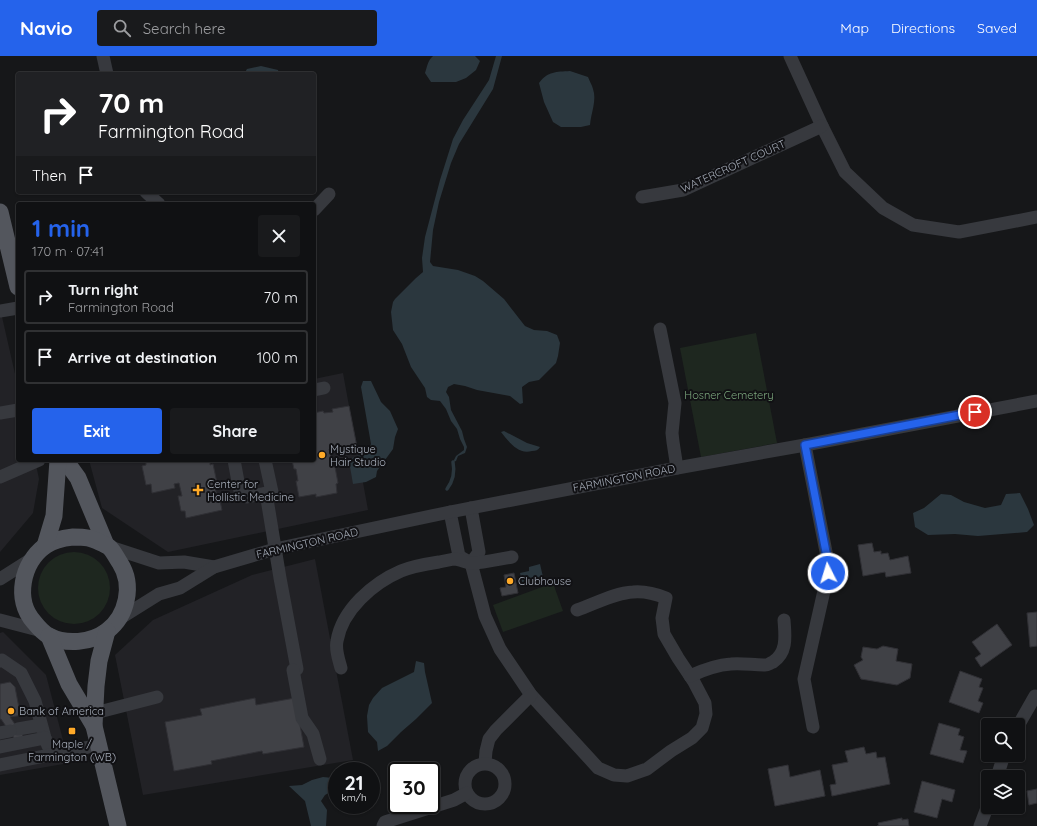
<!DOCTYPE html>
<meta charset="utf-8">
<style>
body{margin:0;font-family:Quicksand,sans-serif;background:#191a1c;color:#f1f3f6;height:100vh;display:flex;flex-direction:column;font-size:15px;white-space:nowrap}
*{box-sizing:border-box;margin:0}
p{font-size:13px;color:#9c9da0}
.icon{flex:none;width:22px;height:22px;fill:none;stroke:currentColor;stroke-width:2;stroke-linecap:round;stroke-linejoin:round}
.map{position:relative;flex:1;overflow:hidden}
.sheet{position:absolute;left:16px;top:146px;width:300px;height:260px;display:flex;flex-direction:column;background:#101113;border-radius:4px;box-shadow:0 1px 3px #0004,0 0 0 1px #303133}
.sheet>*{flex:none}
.banner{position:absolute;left:16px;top:16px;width:300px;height:122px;border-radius:4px;box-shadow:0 1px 3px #0004,0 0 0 1px #303133;background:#202124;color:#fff;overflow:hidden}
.tools{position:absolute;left:981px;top:662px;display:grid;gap:8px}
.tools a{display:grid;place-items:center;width:44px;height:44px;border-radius:4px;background:#101113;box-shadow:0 1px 3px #0004,0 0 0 1px #303133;font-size:20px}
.speed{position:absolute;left:328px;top:706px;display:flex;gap:8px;font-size:20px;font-weight:700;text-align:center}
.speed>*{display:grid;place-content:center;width:52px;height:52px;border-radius:50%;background:#101113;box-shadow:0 1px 3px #0004,0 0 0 1px #303133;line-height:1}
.speed small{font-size:10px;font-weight:400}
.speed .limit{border:2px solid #111;border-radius:6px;background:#fff;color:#111}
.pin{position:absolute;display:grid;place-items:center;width:34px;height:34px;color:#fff;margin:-17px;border:2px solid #fff;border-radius:50%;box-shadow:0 1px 4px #0007}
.me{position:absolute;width:44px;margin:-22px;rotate:355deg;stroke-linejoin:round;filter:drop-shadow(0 0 3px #0008)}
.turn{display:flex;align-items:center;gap:14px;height:84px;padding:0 16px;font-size:18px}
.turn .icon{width:52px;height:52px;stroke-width:2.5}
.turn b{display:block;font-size:28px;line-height:34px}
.then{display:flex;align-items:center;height:38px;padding:0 16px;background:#0003;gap:8px;font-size:15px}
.round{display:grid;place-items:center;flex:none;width:42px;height:42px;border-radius:4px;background:#191a1c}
.summary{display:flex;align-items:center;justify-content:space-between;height:68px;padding:0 16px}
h1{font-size:24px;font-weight:700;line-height:30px;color:#2563eb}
.cta{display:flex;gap:8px;margin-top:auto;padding:8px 16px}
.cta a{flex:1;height:46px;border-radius:4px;background:#2563eb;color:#fff;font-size:16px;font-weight:700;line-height:46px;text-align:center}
.cta a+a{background:#191a1c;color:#f1f3f6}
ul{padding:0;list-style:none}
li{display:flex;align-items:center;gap:12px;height:54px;margin:0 8px 6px;padding:0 8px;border:2px solid #303133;border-radius:4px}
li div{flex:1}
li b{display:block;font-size:15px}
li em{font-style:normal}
header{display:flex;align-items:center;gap:24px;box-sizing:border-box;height:56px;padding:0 20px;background:#2563eb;color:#fff}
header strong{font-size:19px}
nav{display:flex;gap:22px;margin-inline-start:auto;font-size:14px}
.search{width:280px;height:36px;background:#191a1c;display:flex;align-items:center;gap:10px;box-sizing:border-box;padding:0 14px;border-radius:4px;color:#9c9da0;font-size:15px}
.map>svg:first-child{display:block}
.built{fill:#222226}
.green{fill:#1e271f}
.water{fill:#2b373e}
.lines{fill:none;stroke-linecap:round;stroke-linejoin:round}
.stream{stroke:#2b373e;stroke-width:3.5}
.building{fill:#404146;stroke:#303035}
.minor{stroke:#37393e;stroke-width:13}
.major{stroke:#53565d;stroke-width:17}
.route-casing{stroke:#184099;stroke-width:10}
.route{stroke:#2563eb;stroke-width:7}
.poi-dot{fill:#ffaa28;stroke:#111114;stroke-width:1.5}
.labels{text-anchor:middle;stroke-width:4;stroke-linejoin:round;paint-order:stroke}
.street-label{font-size:11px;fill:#a7aeba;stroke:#111114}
.park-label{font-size:11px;fill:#7ca77d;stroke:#111114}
.poi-label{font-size:11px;fill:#a7aeba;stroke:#111114;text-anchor:start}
</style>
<header>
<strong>Navio</strong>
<div class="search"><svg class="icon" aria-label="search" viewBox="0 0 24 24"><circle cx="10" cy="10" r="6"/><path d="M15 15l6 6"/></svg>Search here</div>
<nav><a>Map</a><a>Directions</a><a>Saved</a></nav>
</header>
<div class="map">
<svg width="1037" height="770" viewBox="0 0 1037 770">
<rect width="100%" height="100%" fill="#161719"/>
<!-- built -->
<g class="built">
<polygon points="0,252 18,331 18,404 35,404 39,423 33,457 0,496"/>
<polygon points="343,317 368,454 168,496 102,452 89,404 314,404 314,323"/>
<polygon points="315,503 353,704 143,739 115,599 153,564 252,519"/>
<polygon points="3,576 46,619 69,707 0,719 0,577"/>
</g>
<!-- green -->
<g class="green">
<polygon points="756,277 777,387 701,401 680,292"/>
<circle cx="74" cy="532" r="36"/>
<polygon points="553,527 563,555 503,576 493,549"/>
</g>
<!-- water -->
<g class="water">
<path d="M433 0H475L480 5 476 14 466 22 456 26H431L425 17C427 11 428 4 433 0Z"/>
<polygon points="496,0 502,0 493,33 459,88 451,107 439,146 433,174 430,206 433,210 458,214 475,220 483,225 504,243 525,270 534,274 547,275 557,279 560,287 558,300 556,307 539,324 529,326 522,331 523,347 520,348 510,340 477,334 465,330 454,328 448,331 446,336 449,341 451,354 462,375 464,383 467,391 465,397 458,400 456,405 453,406 456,400 464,394 464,391 460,383 457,373 451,365 446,353 440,345 431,344 427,341 425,332 411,311 402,288 393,274 391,256 393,246 395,243 416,222 423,216 422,202 425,181 440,124 447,102 453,83 463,64 489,24"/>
<polygon points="261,10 278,14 279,18 244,18 247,13"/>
<path d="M570 15 588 21C589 24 592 29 593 33 597 44 591 57 590 69L581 71H561L553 66 544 46 539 27C548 15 556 16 570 15Z"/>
<path d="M363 325H371L381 346 390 355 398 373 395 381 393 393 377 415 376 421 366 426 353 428 349 405C354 399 360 399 367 399L371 388 361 331Z"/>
<path d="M504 375 527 387 540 391C538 394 536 395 532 395 518 399 509 386 501 376Z"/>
<polygon points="1020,437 1028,453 1034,469 1027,476 978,480 955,478 928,479 915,471 913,457 924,452 941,438 951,439 964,446 985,452 1001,449 1006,438"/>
<polygon points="540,508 543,521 522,526 520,517 529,515 529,511"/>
<polygon points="416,605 424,607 425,616 432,647 416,663 401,676 387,690 378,695 377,686 368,676 367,660 369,649 373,642 382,632 414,616"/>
<polygon points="323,721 333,722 335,729 332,735 325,739 321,745 327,754 326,770 311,770 305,745 289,730 302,729 312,724"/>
</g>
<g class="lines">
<!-- stream -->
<path class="stream" d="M447 433C453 425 455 416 453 406"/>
</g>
<!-- building -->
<g class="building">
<polygon points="349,350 357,391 335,395 334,392 329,393 333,411 335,411 338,427 336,428 337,437 316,441 316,438 299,441 296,425 298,425 296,413 294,413 292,404 314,404 314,357 323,355 324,357 333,356 332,353"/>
<polygon points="146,404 210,404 210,409 213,408 217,427 214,427 217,440 219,440 222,454 186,462 185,455 181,455 178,440 182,440 179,427 174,428 175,432 152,437 151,428 146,429 142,410 146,409"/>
<polygon points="872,487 874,496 881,495 881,498 888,497 890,504 908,500 911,517 886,521 885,516 863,520 858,489"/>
<polygon points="514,517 518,537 502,540 500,532 506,531 504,519"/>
<polygon points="1037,556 1037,590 1030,591 1027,557"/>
<polygon points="997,568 1012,589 981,611 975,602 981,598 972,586"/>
<polygon points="883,590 898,593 896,605 912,608 910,622 897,629 861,623 854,609 863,604 861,601 863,591 877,593"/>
<polygon points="960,615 982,623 979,631 983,632 978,645 983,647 979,657 949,646"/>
<polygon points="10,626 15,631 19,652 21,651 23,659 10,661 25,683 16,685 1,663 0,663 0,628"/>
<polygon points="255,642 256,649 295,642 304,691 263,698 262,695 211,705 212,708 174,715 165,666 202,659 200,653"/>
<polygon points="939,667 960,673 958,679 964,681 960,694 967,695 963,707 930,698"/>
<polygon points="864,691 866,698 876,696 877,702 885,701 890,728 832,740 830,729 836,728 832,709 848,706 845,695"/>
<polygon points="788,709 790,721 820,714 825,740 775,750 768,713"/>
<polygon points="922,725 955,734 952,746 942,743 937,762 914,756"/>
<polygon points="1037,733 1037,747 1029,749 1027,735"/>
<polygon points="902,762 902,764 908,763 909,770 877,770 879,770 878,767"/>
</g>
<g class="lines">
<!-- minor -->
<g class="minor">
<polyline points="103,0 107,18"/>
<polyline points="790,0 822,70 845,116 883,152 913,169 959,176 1037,161"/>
<polyline points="146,136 159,148"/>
<polyline points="642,141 683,134 822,70"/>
<polyline points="314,154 329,138"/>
<polyline points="0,255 18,252"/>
<polyline points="660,273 675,347 672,377 673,386 677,412"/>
<polyline points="314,334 324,332"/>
<polyline points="0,357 18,354"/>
<polyline points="805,389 828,506 828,517 804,623 813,671"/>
<polyline points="234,404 239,431 241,438 247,441 266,437"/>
<polyline points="265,404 272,436 266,437 280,522 297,613"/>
<polyline points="0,421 39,404"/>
<polyline points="450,456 459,500 471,507 479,496 471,452"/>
<polyline points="110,491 159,507 184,506 214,511"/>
<path d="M471 507 485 560 500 593 531 639 598 712 614 719 627 720 647 713 671 695 692 682 702 672 706 658 705 647 694 626 678 602 664 578 662 562 666 542C656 538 644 535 633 536 614 537 595 548 577 554"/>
<polyline points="0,523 33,502"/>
<polyline points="119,563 159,538 180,532 214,511 275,493 450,456 677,412 805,389 1037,345"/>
<polyline points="0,564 42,575"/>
<polyline points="0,605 2,604 21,617 35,645 45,682"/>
<path d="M341 612C339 604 335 594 337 585 342 554 373 527 401 515 413 510 426 508 439 506 444 505 449 504 454 503 460 503 466 507 472 507 483 507 500 503 512 501"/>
<polyline points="293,614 302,662 313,678 320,703"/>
<path d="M690 620C703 614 716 609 731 608 742 607 753 609 765 609 768 609 770 607 773 606 788 596 785 579 784 564"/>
<polyline points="95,657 157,641"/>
<polyline points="1018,670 1035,640"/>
<polyline points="18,673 41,669"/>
<polyline points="0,677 10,675"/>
<polyline points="0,691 45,682 48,690"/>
<polyline points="485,707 486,695 489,683 496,674 531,639"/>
<circle cx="485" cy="728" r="20"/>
<polyline points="0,709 99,689"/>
<polyline points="997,721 1004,699"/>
<polyline points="383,770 385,766 454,744 467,737"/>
<polyline points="980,770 988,749"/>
</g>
<!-- major -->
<g class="major">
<polyline points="0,156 18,231"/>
<polyline points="65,404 78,422 106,489"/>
<path d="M73 481C78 481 83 481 88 482 93 483 107 489 110 492 114 496 117 503 120 507 134 529 127 560 107 575 91 587 66 589 49 580 43 577 38 571 34 566 14 544 22 507 45 490 53 484 63 482 73 481Z"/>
<polyline points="45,490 54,460 58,404"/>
<polyline points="107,575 99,605 96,630 94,670 118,770"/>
<polyline points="49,580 69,628 94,670"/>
</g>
</g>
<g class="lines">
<defs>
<polyline id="route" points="828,517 828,506 826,496 805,389 975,356"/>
</defs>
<!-- route casing -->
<use href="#route" class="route-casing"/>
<!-- route -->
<use href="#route" class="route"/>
</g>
<!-- markers -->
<g class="poi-dot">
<circle cx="322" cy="399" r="4"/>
<path d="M196 428h4v4h4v4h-4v4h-4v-4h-4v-4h4z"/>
<circle cx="510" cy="525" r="4"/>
<circle cx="11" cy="655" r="4"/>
<rect x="68" y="671" width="8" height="8" rx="2"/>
</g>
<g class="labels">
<!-- street labels -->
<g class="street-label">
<text transform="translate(733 110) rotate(-24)" y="4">WATERCROFT COURT</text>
<text transform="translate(624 422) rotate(-11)" y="4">FARMINGTON ROAD</text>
<text transform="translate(307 487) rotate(-13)" y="4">FARMINGTON ROAD</text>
</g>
<!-- park labels -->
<g class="park-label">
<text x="729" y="343">Hosner Cemetery</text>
</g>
<!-- poi labels -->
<g class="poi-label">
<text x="330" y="397">Mystique<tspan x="330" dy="13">Hair Studio</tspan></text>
<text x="207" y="432">Center for<tspan x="207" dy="13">Hollistic Medicine</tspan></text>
<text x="518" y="529">Clubhouse</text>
<text x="19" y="659">Bank of America</text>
<text x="72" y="692" text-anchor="middle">Maple /<tspan x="72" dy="13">Farmington (WB)</tspan></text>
</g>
</g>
</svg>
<div class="tools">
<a><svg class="icon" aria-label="search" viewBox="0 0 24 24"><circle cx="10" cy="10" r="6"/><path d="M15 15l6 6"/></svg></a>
<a><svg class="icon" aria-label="layers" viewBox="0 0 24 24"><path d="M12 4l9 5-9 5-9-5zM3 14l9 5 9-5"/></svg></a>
</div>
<div class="speed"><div>21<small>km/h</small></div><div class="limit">30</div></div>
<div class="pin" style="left:975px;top:356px;background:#d93025"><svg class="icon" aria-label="arrive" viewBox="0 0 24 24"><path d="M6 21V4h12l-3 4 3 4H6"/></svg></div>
<svg class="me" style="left:828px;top:517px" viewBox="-20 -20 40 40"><circle r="17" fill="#2563eb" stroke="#fff" stroke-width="3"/><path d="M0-11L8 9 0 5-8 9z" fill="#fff"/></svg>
<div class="banner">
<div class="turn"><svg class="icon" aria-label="right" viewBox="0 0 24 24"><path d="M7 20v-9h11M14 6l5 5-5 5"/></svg><div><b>70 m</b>Farmington Road</div></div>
<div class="then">Then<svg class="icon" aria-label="arrive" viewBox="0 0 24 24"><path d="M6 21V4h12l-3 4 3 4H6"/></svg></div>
</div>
<section class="sheet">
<div class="summary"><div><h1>1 min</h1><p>170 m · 07:41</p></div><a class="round"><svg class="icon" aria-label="close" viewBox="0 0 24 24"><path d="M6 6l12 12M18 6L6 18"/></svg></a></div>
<ul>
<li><svg class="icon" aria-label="right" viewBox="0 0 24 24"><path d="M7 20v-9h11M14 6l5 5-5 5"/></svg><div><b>Turn right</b><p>Farmington Road</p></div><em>70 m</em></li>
<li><svg class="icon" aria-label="arrive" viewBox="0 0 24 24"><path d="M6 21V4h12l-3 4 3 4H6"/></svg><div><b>Arrive at destination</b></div><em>100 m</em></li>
</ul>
<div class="cta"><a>Exit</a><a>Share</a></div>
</section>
</div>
